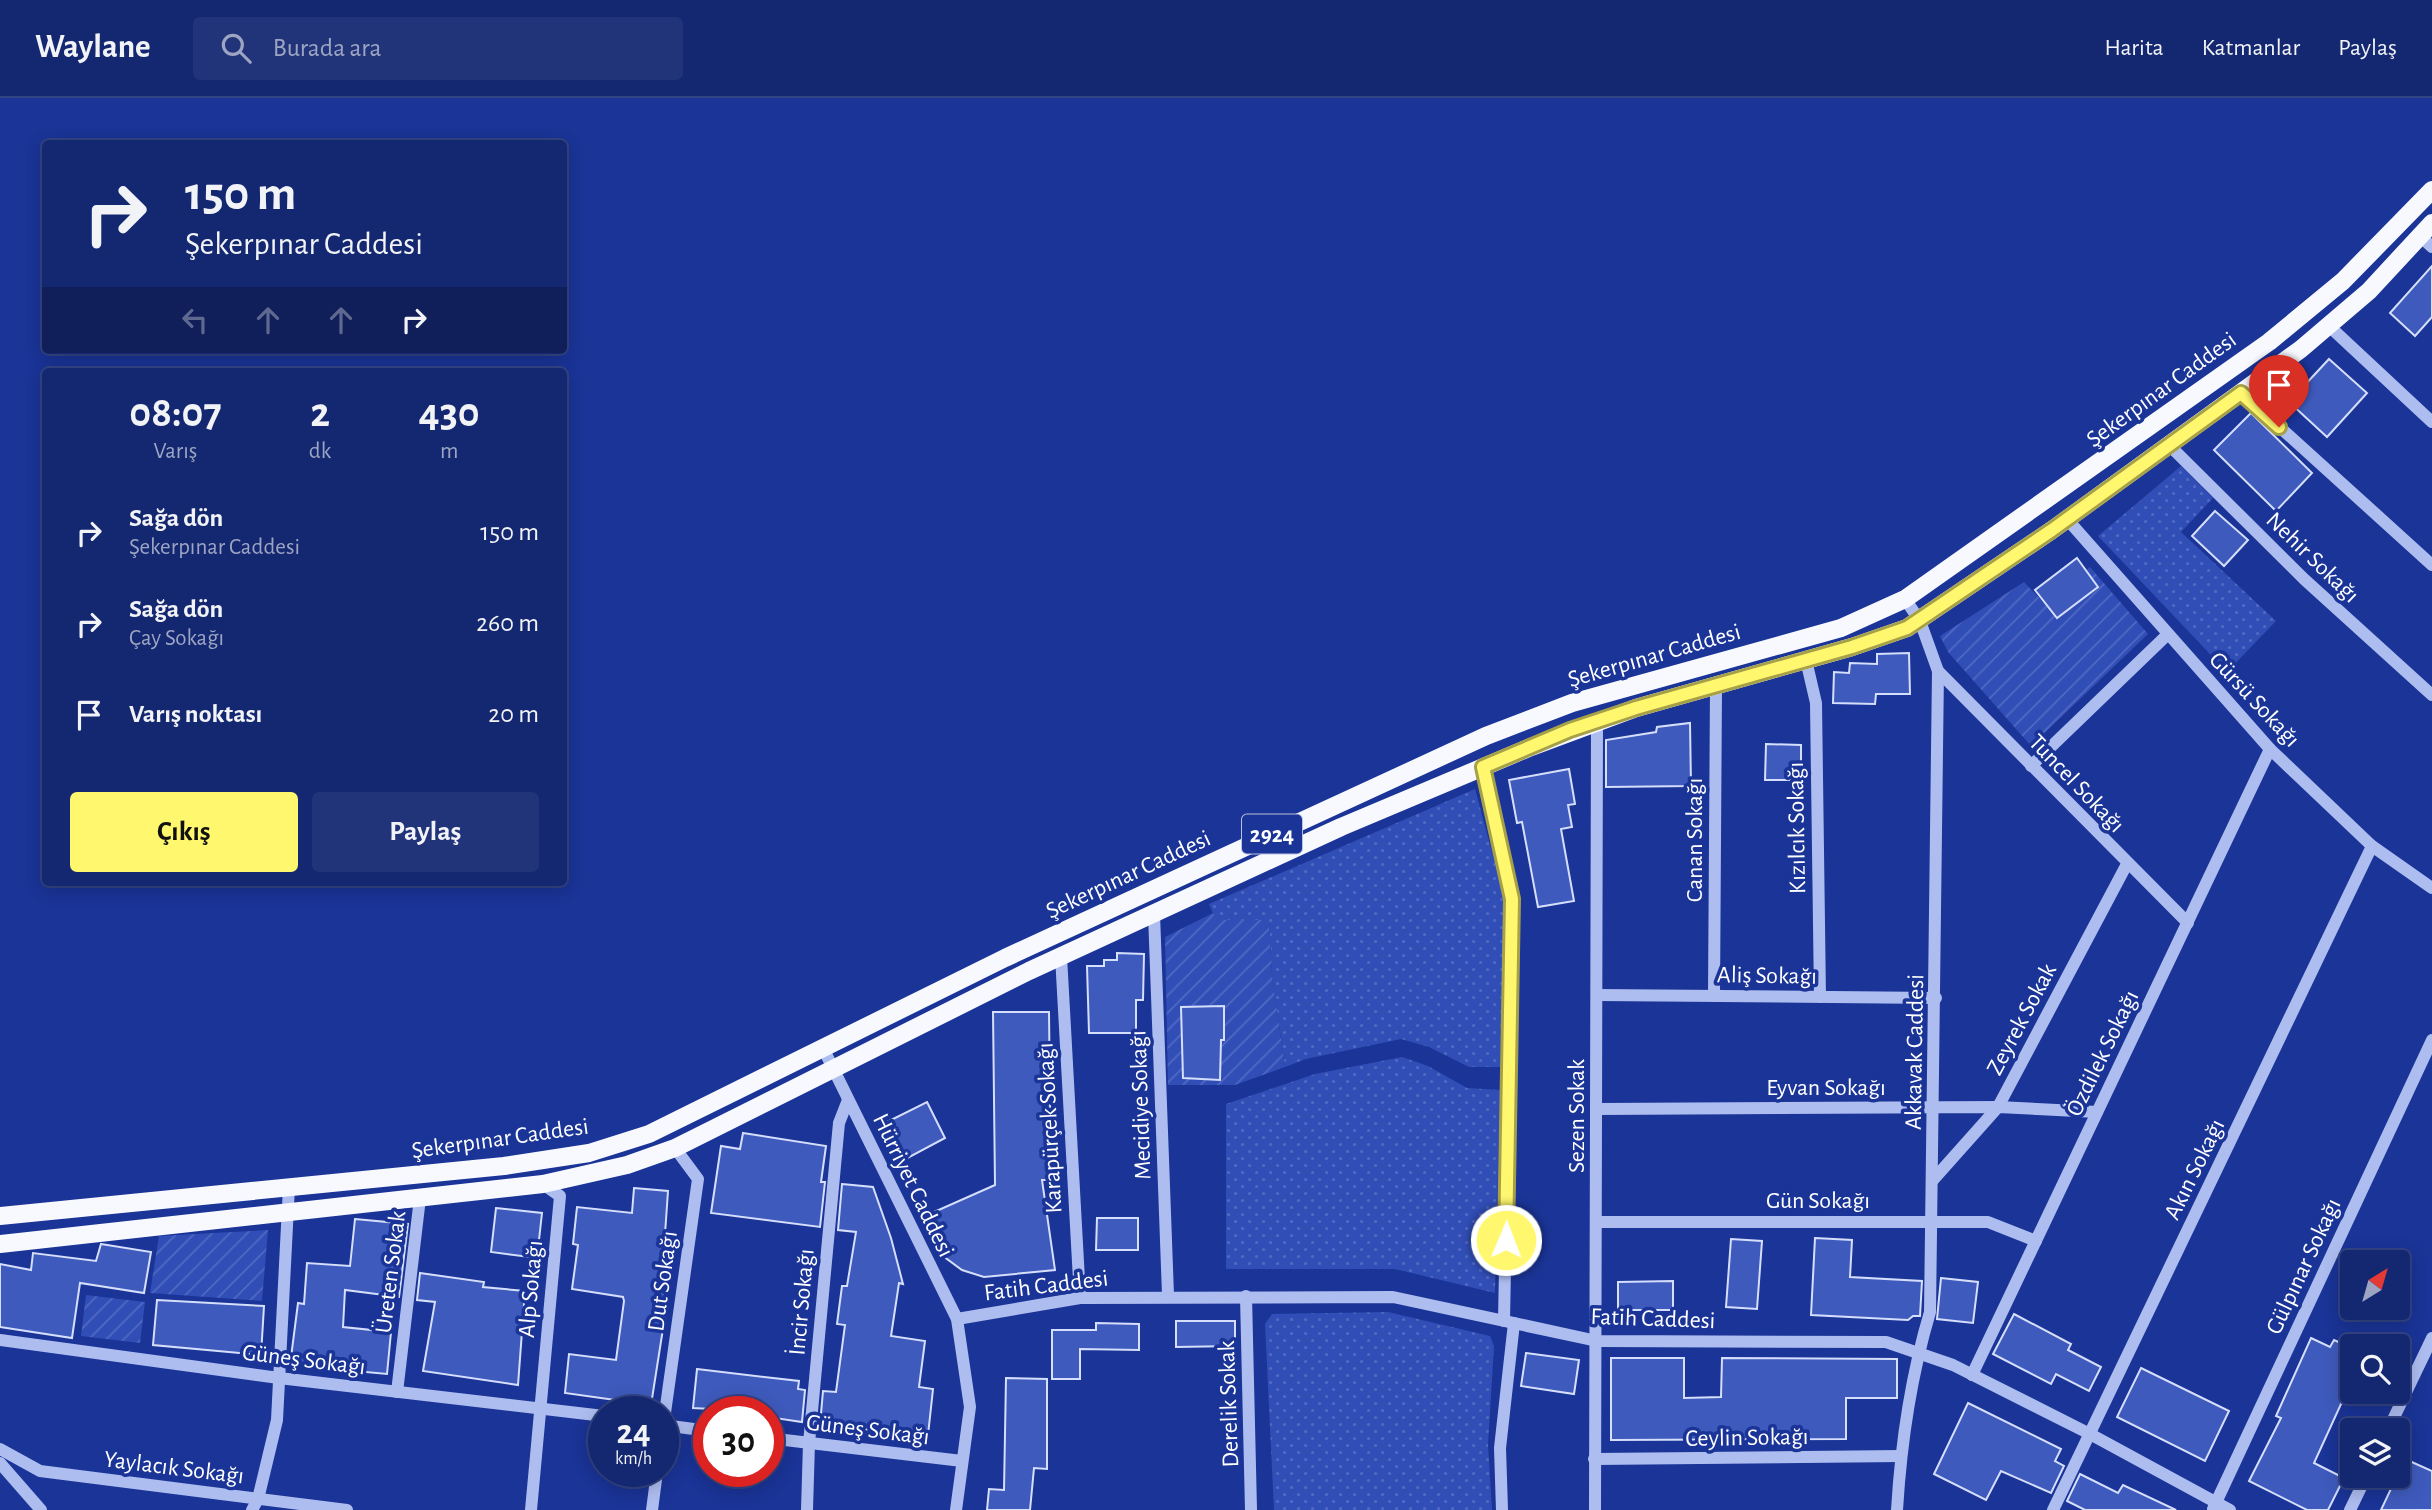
<!DOCTYPE html>
<html lang="tr">
<meta charset="utf-8">
<style>
body{margin:0;font-family:"Alegreya Sans",sans-serif;background:#213379;color:#f1f3f6;height:100vh;display:flex;flex-direction:column;font-size:26px;white-space:nowrap}
*{box-sizing:border-box;margin:0}
p{font-size:23px;color:#9da5c3}
.icon{flex:none;width:38px;height:38px;fill:none;stroke:currentColor;stroke-width:2;stroke-linecap:round;stroke-linejoin:round}
.map{position:relative;flex:1;overflow:hidden}
.drawer{position:absolute;left:42px;top:270px;width:525px;height:518px;display:flex;flex-direction:column;background:#142771;border-radius:7px;box-shadow:0 4px 18px #0003,0 0 0 2px #334484}
.drawer>*{flex:none}
.top-card{position:absolute;left:42px;top:42px;width:525px;height:214px;border-radius:7px;box-shadow:0 4px 18px #0003,0 0 0 2px #334484;background:#142771;color:#f1f3f6;overflow:hidden}
.needle{width:46px;rotate:37deg}
.tools{position:absolute;left:2340px;top:1152px;display:grid;gap:14px}
.tools a{display:grid;place-items:center;width:70px;height:70px;border-radius:7px;background:#142771;box-shadow:0 4px 18px #0003,0 0 0 2px #334484;font-size:35px}
.speed{position:absolute;left:588px;top:1298px;display:flex;gap:14px;font-size:35px;font-weight:700;text-align:center}
.speed>*{display:grid;place-content:center;width:91px;height:91px;border-radius:50%;background:#142771;box-shadow:0 4px 18px #0003,0 0 0 2px #334484;line-height:1}
.speed small{font-size:18px;font-weight:400}
.speed .limit{border:10px solid #d22;background:#fff;color:#111}
.pin{position:absolute;display:grid;place-items:center;width:60px;height:60px;color:#fff;margin:-72px -30px;border-radius:50% 50% 50% 0;rotate:-45deg;box-shadow:0 0 7px #0007}
.pin .icon{rotate:45deg}
.me{position:absolute;width:77px;margin:-38px;rotate:1deg;stroke-linejoin:round;filter:drop-shadow(0 0 5px #0008)}
.turn{display:flex;align-items:center;gap:24px;height:147px;padding:0 28px;font-size:32px}
.turn .icon{width:91px;height:91px;stroke-width:2.5}
.turn b{display:block;font-size:49px;line-height:60px}
.lanes{display:flex;align-items:center;height:66px;padding:0 28px;background:#0003;justify-content:center;gap:35px;direction:ltr}
.lanes .off{opacity:.35}
.eta{display:flex;justify-content:space-evenly;align-items:center;height:119px;text-align:center}
.eta b{font-size:42px;font-weight:600;line-height:49px}
.primary-button{display:flex;gap:14px;margin-top:auto;padding:14px 28px}
.primary-button a{flex:1;height:80px;border-radius:7px;background:#fff76e;color:#111;font-size:28px;font-weight:600;line-height:80px;text-align:center}
.primary-button a+a{background:#213379;color:#f1f3f6}
ul{padding:0;list-style:none}
li{display:flex;align-items:center;gap:21px;height:91px;padding:0 28px}
li div{flex:1}
li b{display:block;font-size:26px}
li em{font-style:normal}
header{display:flex;align-items:center;gap:42px;box-sizing:border-box;height:98px;padding:0 35px;background:#142771;border-bottom:2px solid #334484}
header strong{font-size:33px}
nav{display:flex;gap:38px;margin-inline-start:auto;font-size:24px}
.search{width:490px;height:63px;background:#213379;display:flex;align-items:center;gap:18px;box-sizing:border-box;padding:0 24px;border-radius:7px;color:#9da5c3;font-size:26px}
.map>svg:first-child{display:block}
.grass{fill:url(#grass-dots)}
.garden{fill:url(#garden-furrows)}
.building{fill:#3e5abc;stroke:#d5defb;stroke-width:2}
.lines{fill:none;stroke-linecap:round;stroke-linejoin:round}
.minor{stroke:#aebdf0;stroke-width:12}
.major{stroke:#f8f9ff;stroke-width:18}
.route-casing{stroke:#a6a148;stroke-width:18}
.route{stroke:#fff76e;stroke-width:12}
.labels{text-anchor:middle;stroke-width:7;stroke-linejoin:round;paint-order:stroke}
.shield{fill:#1a3497;stroke:#bac2e0;stroke-width:2}
.shield-label{font-size:23px;font-weight:bold;fill:#fff}
.street-label{font-size:24px;fill:#fff;stroke:#1a3497}
</style>
<header>
<strong>Waylane</strong>
<div class="search"><svg class="icon" aria-label="search" viewBox="0 0 24 24"><circle cx="10" cy="10" r="6"/><path d="M15 15l6 6"/></svg>Burada ara</div>
<nav><a>Harita</a><a>Katmanlar</a><a>Paylaş</a></nav>
</header>
<div class="map">
<svg width="2432" height="1412" viewBox="0 0 2432 1412">
<defs>
<pattern id="grass-dots" width="8" height="8" patternUnits="userSpaceOnUse" patternTransform="scale(1.75)"><rect width="8" height="8" fill="#314eb7"/><path d="M2 2h.1M6 6h.1" fill="none" stroke="#5069c2" stroke-width="1.8" stroke-linecap="round"/></pattern>
<pattern id="garden-furrows" width="10" height="10" patternUnits="userSpaceOnUse" patternTransform="scale(1.75)"><rect width="10" height="10" fill="#314eb7"/><path d="M-1 1l2-2M0 10L10 0M9 11l2-2" fill="none" stroke="#5069c2"/></pattern>
</defs>
<rect width="100%" height="100%" fill="#1a3497"/>
<!-- grass -->
<g class="grass">
<polygon points="2181,368 2213,400 2181,434 2276,523 2227,574 2098,438"/>
<polygon points="1475,691 1504,798 1500,969 1469,969 1429,949 1401,941 1306,961 1285,969 1272,877 1269,822 1216,822 1209,806"/>
<polygon points="1402,959 1428,968 1467,990 1500,992 1495,1195 1395,1171 1226,1171 1226,1006 1315,976"/>
<polygon points="1388,1214 1490,1238 1494,1248 1488,1347 1492,1412 1274,1412 1265,1226 1272,1216"/>
</g>
<!-- garden -->
<g class="garden">
<polygon points="2090,469 2148,536 2031,648 1948,554 1940,538 2024,484 2043,504"/>
<polygon points="1213,815 1217,822 1269,822 1272,877 1285,969 1235,987 1168,987 1165,839"/>
<polygon points="268,1132 262,1203 150,1195 159,1138"/>
<polygon points="86,1197 145,1204 140,1245 81,1238"/>
</g>
<!-- building -->
<g class="building">
<polygon points="2432,168 2432,219 2415,238 2390,215"/>
<polygon points="2329,261 2367,295 2327,339 2289,304"/>
<polygon points="2251,315 2312,375 2276,413 2214,352"/>
<polygon points="2215,413 2248,442 2224,468 2192,438"/>
<polygon points="2077,460 2098,489 2057,520 2035,492"/>
<polygon points="1909,555 1910,596 1876,596 1875,606 1833,605 1834,574 1849,575 1850,565 1877,566 1877,556"/>
<polygon points="1690,625 1691,688 1606,689 1606,642 1656,634 1657,629"/>
<polygon points="1766,646 1801,647 1801,682 1765,682"/>
<polygon points="1569,671 1575,706 1568,707 1572,729 1561,731 1574,803 1538,809 1522,724 1517,725 1509,682"/>
<polygon points="1117,855 1144,856 1143,902 1136,902 1136,935 1089,935 1087,868 1104,868 1104,862 1117,862"/>
<polygon points="1224,908 1224,942 1221,942 1220,982 1183,980 1181,909"/>
<polygon points="993,914 1049,914 1051,1082 1042,1082 1055,1172 984,1179 962,1172 943,1158 925,1118 995,1087"/>
<polygon points="927,1004 945,1040 902,1063 883,1026"/>
<polygon points="743,1035 826,1048 821,1084 825,1084 820,1129 711,1115 721,1048 740,1051"/>
<polygon points="842,1086 873,1089 891,1140 903,1186 899,1185 891,1238 925,1243 919,1289 933,1291 928,1337 820,1327 823,1293 836,1294 845,1227 837,1226 842,1188 847,1188 856,1134 838,1132"/>
<polygon points="634,1090 668,1093 663,1165 668,1166 662,1217 665,1218 651,1307 565,1295 569,1256 616,1262 624,1203 623,1199 572,1191 578,1147 573,1146 577,1109 632,1115"/>
<polygon points="496,1110 542,1115 537,1160 491,1154"/>
<polygon points="1097,1120 1138,1120 1138,1152 1096,1152"/>
<polygon points="355,1121 408,1126 399,1199 345,1192 343,1229 391,1234 387,1276 290,1267 298,1205 304,1206 307,1165 350,1168"/>
<polygon points="1815,1140 1852,1142 1850,1179 1922,1183 1920,1218 1913,1218 1908,1222 1811,1217"/>
<polygon points="1731,1141 1762,1143 1757,1211 1726,1209"/>
<polygon points="101,1146 151,1154 144,1195 80,1185 72,1240 0,1229 0,1166 31,1172 33,1155 96,1163"/>
<polygon points="420,1175 484,1184 483,1189 525,1193 518,1287 423,1273 435,1204 417,1202"/>
<polygon points="1941,1180 1978,1184 1973,1225 1937,1221"/>
<polygon points="1673,1183 1673,1212 1618,1212 1618,1184"/>
<polygon points="157,1202 264,1208 261,1257 153,1247"/>
<polygon points="2014,1216 2071,1246 2068,1252 2101,1269 2089,1293 2056,1276 2051,1286 1993,1256"/>
<polygon points="1176,1223 1235,1223 1235,1248 1176,1249"/>
<polygon points="1096,1225 1139,1226 1139,1252 1080,1251 1080,1281 1052,1281 1052,1232 1096,1232"/>
<polygon points="2311,1240 2330,1249 2334,1242 2352,1250 2352,1282 2314,1365 2344,1380 2328,1412 2307,1412 2249,1383 2281,1320 2276,1318"/>
<polygon points="1526,1255 1579,1262 1574,1296 1521,1288"/>
<polygon points="1611,1260 1684,1260 1684,1300 1721,1299 1722,1260 1897,1261 1897,1300 1846,1300 1846,1341 1611,1342"/>
<polygon points="2141,1270 2229,1313 2205,1363 2117,1319"/>
<polygon points="697,1271 799,1283 798,1291 805,1292 802,1324 768,1319 768,1314 693,1310"/>
<polygon points="1006,1280 1047,1281 1047,1371 1034,1370 1030,1412 987,1412 989,1391 1004,1392"/>
<polygon points="1968,1305 2061,1351 2055,1363 2064,1368 2051,1395 2001,1373 1986,1402 1934,1376"/>
<polygon points="2405,1361 2432,1373 2432,1412 2381,1412"/>
<polygon points="2080,1376 2118,1395 2123,1387 2176,1412 2085,1412 2067,1403"/>
</g>
<g class="lines">
<!-- minor -->
<g class="minor">
<polyline points="2420,138 2432,149"/>
<polyline points="2329,228 2432,324"/>
<polyline points="2241,294 2432,467"/>
<polyline points="2169,347 2304,481 2432,597"/>
<polyline points="2067,421 2270,651 2372,748 2432,790"/>
<polyline points="1806,562 1816,605 1820,899"/>
<polyline points="1938,573 2188,825"/>
<polyline points="2031,668 2167,537"/>
<polyline points="1483,669 1512,801 1504,1223"/>
<polyline points="1154,816 1168,1197"/>
<polyline points="1061,858 1080,1200"/>
<polyline points="1597,897 1936,900"/>
<polyline points="1714,898 1716,588"/>
<polyline points="823,950 957,1221 970,1309 956,1412"/>
<polyline points="1597,1011 1998,1009 2097,1014"/>
<polyline points="1933,1082 1998,1009 2127,766"/>
<polyline points="1597,1124 1988,1124 2036,1143"/>
<polyline points="1246,1198 1251,1412"/>
<polyline points="957,1221 1080,1200 1393,1199 1597,1243 1886,1244 1953,1267 2090,1336 2230,1412"/>
<polyline points="0,1242 279,1280 604,1318"/>
<polyline points="1972,1277 2270,651"/>
<polyline points="397,1294 420,1100"/>
<polyline points="663,1327 709,1333"/>
<polyline points="663,1329 698,1081 675,1050"/>
<polyline points="2388,1332 2432,1240"/>
<polyline points="768,1340 962,1363"/>
<polyline points="0,1351 40,1373 347,1412"/>
<polyline points="1594,1361 1901,1358"/>
<polyline points="0,1365 41,1412"/>
<polyline points="2213,1411 2432,942"/>
<polyline points="252,1412 258,1401 277,1322 289,1089"/>
<polyline points="531,1412 560,1098 543,1086"/>
<polyline points="652,1412 657,1374"/>
<polyline points="807,1412 809,1345 839,1025 848,1002"/>
<polyline points="1502,1412 1500,1350 1514,1225"/>
<polyline points="1595,1412 1597,623"/>
<path d="M1897 1412C1901 1345 1911 1278 1930 1214L1938 573 1920 523 1905 501"/>
<polyline points="2053,1412 2372,748"/>
<polyline points="2350,1412 2367,1377"/>
</g>
<!-- major -->
<g class="major">
<polyline points="0,1118 504,1068 589,1055 649,1036 1005,860 1486,638 1572,605 1841,530 1905,501 2269,244 2343,183 2432,92"/>
<polyline points="0,1146 543,1086 627,1067 675,1050 1029,873 1341,729 1531,649 1636,610 1852,549 1907,530 2052,432 2301,251 2369,193 2432,125"/>
</g>
</g>
<g class="lines">
<defs>
<polyline id="route" points="1506,1142 1512,801 1483,669 1570,632 1636,610 1852,549 1907,530 2052,432 2241,295 2279,329"/>
</defs>
<!-- route casing -->
<use href="#route" class="route-casing"/>
<!-- route -->
<use href="#route" class="route"/>
</g>
<g class="labels">
<!-- shield labels -->
<rect class="shield" x="1242" y="716.5" width="60" height="39" rx="5"/>
<g class="shield-label">
<text x="1272" y="744">2924</text>
</g>
<!-- street labels -->
<g class="street-label">
<text transform="translate(2161 291) rotate(-36)" y="8">Şekerpınar Caddesi</text>
<text transform="translate(2313 459) rotate(44)" y="8">Nehir Sokağı</text>
<text transform="translate(1654 557) rotate(-16)" y="8">Şekerpınar Caddesi</text>
<text transform="translate(2255 601) rotate(47)" y="8">Gürsü Sokağı</text>
<text transform="translate(2077 685) rotate(46)" y="8">Tuncel Sokağı</text>
<text transform="translate(1796 730) rotate(-91)" y="8">Kızılcık Sokağı</text>
<text transform="translate(1694 742) rotate(-90)" y="8">Canan Sokağı</text>
<text transform="translate(1128 776) rotate(-25)" y="8">Şekerpınar Caddesi</text>
<text transform="translate(1767 877) rotate(1)" y="8">Aliş Sokağı</text>
<text transform="translate(2021 921) rotate(-62)" y="8">Zeyrek Sokak</text>
<text transform="translate(1914 954) rotate(-89)" y="8">Akkavak Caddesi</text>
<text transform="translate(2102 955) rotate(-64)" y="8">Özdilek Sokağı</text>
<text x="1826" y="997">Eyvan Sokağı</text>
<text transform="translate(1140 1007) rotate(-92)" y="8">Mecidiye Sokağı</text>
<text transform="translate(1576 1018) rotate(-90)" y="8">Sezen Sokak</text>
<text transform="translate(1049 1030) rotate(-93)" y="8">Karapürçek Sokağı</text>
<text transform="translate(500 1040) rotate(-8)" y="8">Şekerpınar Caddesi</text>
<text transform="translate(2194 1071) rotate(-64)" y="8">Akın Sokağı</text>
<text transform="translate(914 1087) rotate(64)" y="8">Hürriyet Caddesi</text>
<text x="1818" y="1110">Gün Sokağı</text>
<text transform="translate(2303 1168) rotate(-65)" y="8">Gülpınar Sokağı</text>
<text transform="translate(390 1174) rotate(-83)" y="8">Üreten Sokak</text>
<text transform="translate(662 1183) rotate(-82)" y="8">Dut Sokağı</text>
<text transform="translate(1046 1187) rotate(-7)" y="8">Fatih Caddesi</text>
<text transform="translate(530 1191) rotate(-85)" y="8">Alp Sokağı</text>
<text transform="translate(801 1204) rotate(-85)" y="8">İncir Sokağı</text>
<text transform="translate(1653 1220) rotate(2)" y="8">Fatih Caddesi</text>
<text transform="translate(304 1261) rotate(7)" y="8">Güneş Sokağı</text>
<text transform="translate(1228 1306) rotate(-92)" y="8">Derelik Sokak</text>
<text transform="translate(868 1331) rotate(7)" y="8">Güneş Sokağı</text>
<text transform="translate(1747 1339) rotate(-1)" y="8">Ceylin Sokağı</text>
<text transform="translate(174 1369) rotate(7)" y="8">Yaylacık Sokağı</text>
</g>
</g>
</svg>
<div class="tools">
<a><svg class="needle" viewBox="-14 -14 28 28"><path d="M0-13l5 13h-10z" fill="#e53935"/><path d="M0 13l5-13h-10z" fill="#9da5c3"/></svg></a>
<a><svg class="icon" aria-label="search" viewBox="0 0 24 24"><circle cx="10" cy="10" r="6"/><path d="M15 15l6 6"/></svg></a>
<a><svg class="icon" aria-label="layers" viewBox="0 0 24 24"><path d="M12 4l9 5-9 5-9-5zM3 14l9 5 9-5"/></svg></a>
</div>
<div class="speed"><div>24<small>km/h</small></div><div class="limit">30</div></div>
<div class="pin" style="left:2279px;top:329px;background:#d93025"><svg class="icon" aria-label="arrive" viewBox="0 0 24 24"><path d="M6 21V4h12l-3 4 3 4H6"/></svg></div>
<svg class="me" style="left:1506px;top:1142px" viewBox="-20 -20 40 40"><circle r="17" fill="#fff76e" stroke="#fff" stroke-width="3"/><path d="M0-11L8 9 0 5-8 9z" fill="#fff"/></svg>
<div class="top-card">
<div class="turn"><svg class="icon" aria-label="right" viewBox="0 0 24 24"><path d="M7 20v-9h11M14 6l5 5-5 5"/></svg><div><b>150 m</b>Şekerpınar Caddesi</div></div>
<div class="lanes"><svg class="icon off" aria-label="left" viewBox="0 0 24 24"><path d="M17 20v-9H6M10 6l-5 5 5 5"/></svg><svg class="icon off" aria-label="ahead" viewBox="0 0 24 24"><path d="M12 20V5M6 11l6-6 6 6"/></svg><svg class="icon off" aria-label="ahead" viewBox="0 0 24 24"><path d="M12 20V5M6 11l6-6 6 6"/></svg><svg class="icon" aria-label="right" viewBox="0 0 24 24"><path d="M7 20v-9h11M14 6l5 5-5 5"/></svg></div>
</div>
<section class="drawer">
<div class="eta">
<div><b>08:07</b><p>Varış</p></div>
<div><b>2</b><p>dk</p></div>
<div><b>430</b><p>m</p></div>
</div>
<ul>
<li><svg class="icon" aria-label="right" viewBox="0 0 24 24"><path d="M7 20v-9h11M14 6l5 5-5 5"/></svg><div><b>Sağa dön</b><p>Şekerpınar Caddesi</p></div><em>150 m</em></li>
<li><svg class="icon" aria-label="right" viewBox="0 0 24 24"><path d="M7 20v-9h11M14 6l5 5-5 5"/></svg><div><b>Sağa dön</b><p>Çay Sokağı</p></div><em>260 m</em></li>
<li><svg class="icon" aria-label="arrive" viewBox="0 0 24 24"><path d="M6 21V4h12l-3 4 3 4H6"/></svg><div><b>Varış noktası</b></div><em>20 m</em></li>
</ul>
<div class="primary-button"><a>Çıkış</a><a>Paylaş</a></div>
</section>
</div>
